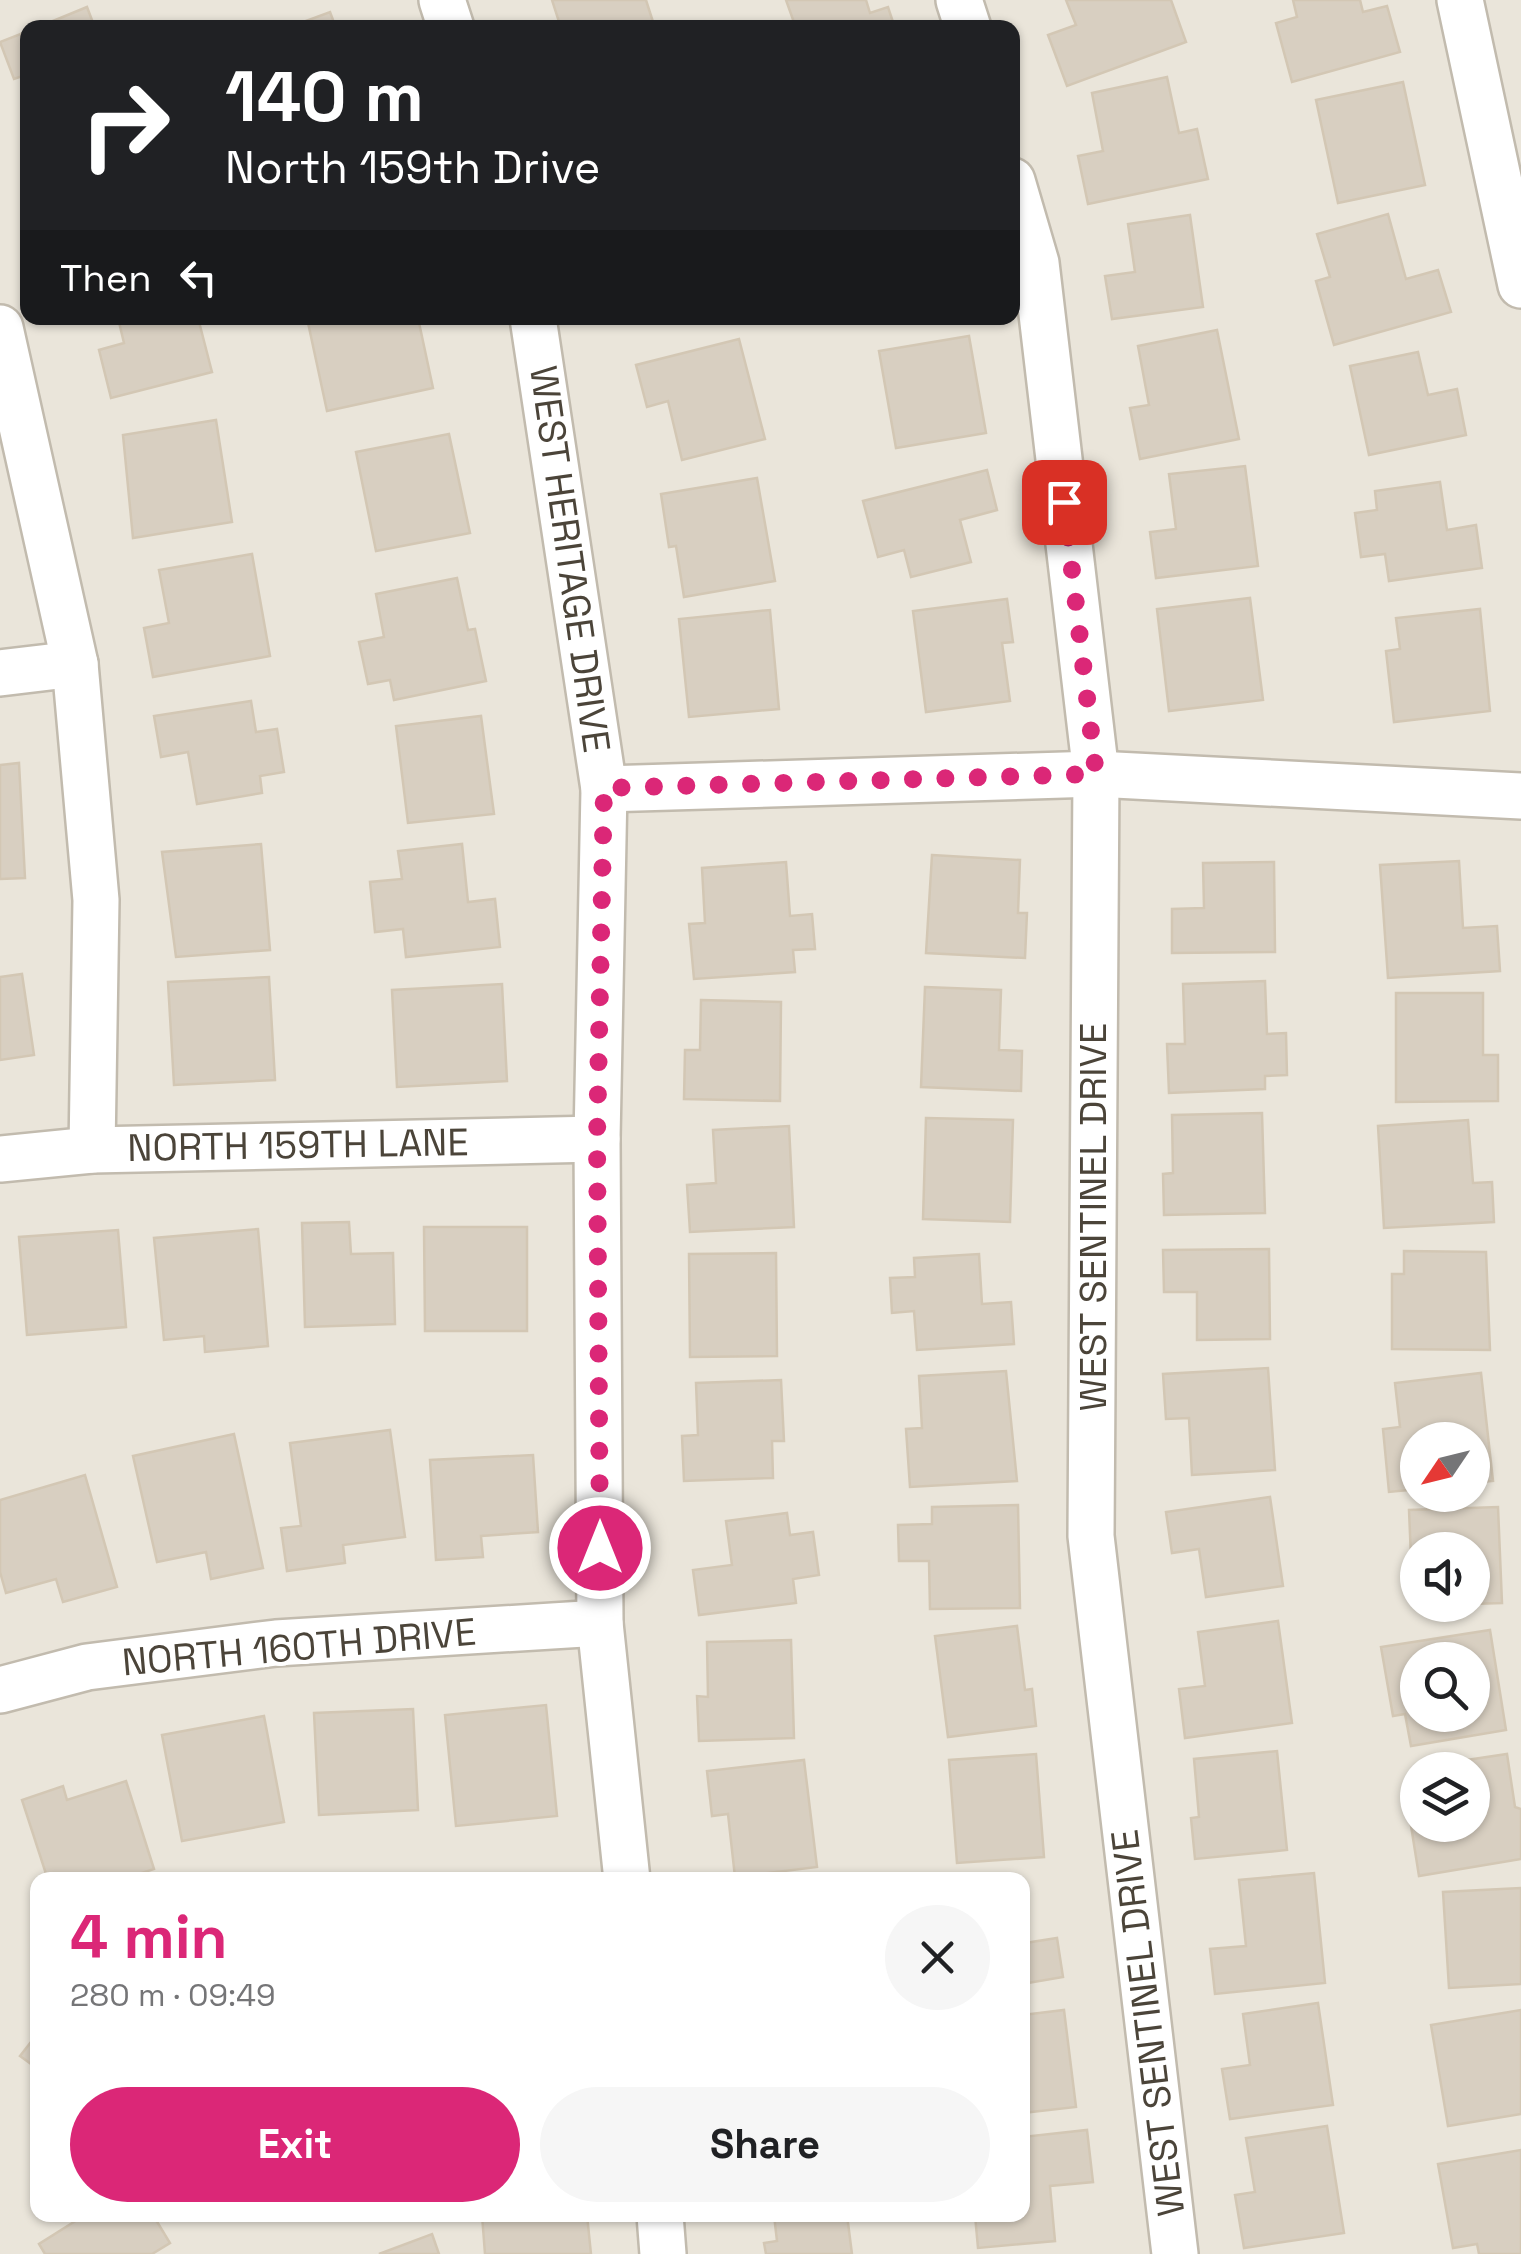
<!DOCTYPE html>
<meta charset="utf-8">
<style>
body{margin:0;font-family:"Space Grotesk",sans-serif;background:#f6f6f6;color:#202124;height:100vh;display:flex;flex-direction:column;font-size:38px;white-space:nowrap}
*{box-sizing:border-box;margin:0}
p{font-size:32px;color:#757577}
.icon{flex:none;width:55px;height:55px;fill:none;stroke:currentColor;stroke-width:2;stroke-linecap:round;stroke-linejoin:round}
.map{position:relative;flex:1;overflow:hidden}
.sheet{position:absolute;left:30px;top:1872px;width:1000px;height:350px;display:flex;flex-direction:column;background:#fff;border-radius:20px;box-shadow:0 2px 8px #0004}
.sheet>*{flex:none}
.top-card{position:absolute;left:20px;top:20px;width:1000px;height:305px;border-radius:20px;box-shadow:0 2px 8px #0004;background:#202124;color:#fff;overflow:hidden}
.needle{width:65px;rotate:235deg}
.fabs{position:absolute;left:1400px;top:1422px;display:grid;gap:20px}
.fabs a{display:grid;place-items:center;width:90px;height:90px;border-radius:50%;background:#fff;box-shadow:0 2px 8px #0004;font-size:50px}
.pin{position:absolute;display:grid;place-items:center;width:85px;height:85px;color:#fff;margin:-42px;border-radius:20px;box-shadow:0 5px 15px #0006}
.me{position:absolute;width:110px;margin:-55px;rotate:0deg;stroke-linejoin:round;filter:drop-shadow(0 0 8px #0008)}
.turn{display:flex;align-items:center;gap:35px;height:210px;padding:0 40px;font-size:45px}
.turn .icon{width:130px;height:130px;stroke-width:2.5}
.turn b{display:block;font-size:70px;line-height:85px}
.then{display:flex;align-items:center;height:95px;padding:0 40px;background:#0003;gap:20px;font-size:38px}
.round{display:grid;place-items:center;flex:none;width:105px;height:105px;border-radius:52px;background:#f6f6f6}
.headline{display:flex;align-items:center;justify-content:space-between;height:170px;padding:0 40px}
h1{font-size:60px;font-weight:700;line-height:75px;color:#db2777}
.action{display:flex;gap:20px;margin-top:auto;padding:20px 40px}
.action a{flex:1;height:115px;border-radius:60px;background:#db2777;color:#fff;font-size:40px;font-weight:700;line-height:115px;text-align:center}
.action a+a{background:#f6f6f6;color:#202124}
.map>svg:first-child{display:block}
.residential{fill:#eae5da;fill-rule:evenodd}
.building{fill:#d8cfc1;stroke:#d3c7b4;stroke-width:2.5;fill-rule:evenodd}
.lines{fill:none;stroke-linecap:round;stroke-linejoin:round}
.minor-casing{stroke:#c2bbae;stroke-width:50}
.minor{stroke:#fff;stroke-width:45}
.route{stroke:#db2777;stroke-width:18;stroke-dasharray:0 32.4}
.labels{text-anchor:middle;stroke-width:8;stroke-linejoin:round;paint-order:stroke}
.street-label{font-size:38px;fill:#4b4439;stroke:#fff}
</style>
<div class="map">
<svg width="1521" height="2254" viewBox="0 0 1521 2254">
<rect width="100%" height="100%" fill="#f6f3ec"/>
<!-- residential -->
<path class="residential" d="M0 0H1521V2254H0ZM28 28H1012V318H28ZM1418 1440H1472V1495H1418ZM1418 1550H1472V1605H1418ZM1418 1660H1472V1715H1418ZM1418 1770H1472V1825H1418ZM38 1880H1022V2215H38Z"/>
<!-- building -->
<g class="building">
<polygon points="552,0 646,0 655,28 561,28"/>
<polygon points="786,0 866,0 870,13 888,7 895,28 796,28"/>
<polygon points="1066,0 1171,0 1186,42 1067,86 1048,35 1076,25"/>
<polygon points="1293,0 1360,0 1363,12 1387,6 1400,52 1292,82 1276,23 1297,17"/>
<polygon points="87,7 95,28 36,28"/>
<polygon points="330,12 336,28 287,28"/>
<polygon points="28,31 28,74 14,79 0,42"/>
<polygon points="1167,77 1179,133 1197,129 1208,179 1088,204 1078,156 1103,151 1092,93"/>
<polygon points="1403,82 1425,185 1338,203 1316,100"/>
<polygon points="1388,214 1406,279 1438,270 1451,312 1334,345 1316,281 1330,277 1317,234"/>
<polygon points="1190,215 1203,307 1112,319 1105,276 1135,272 1128,224"/>
<polygon points="118,318 198,318 212,372 111,398 99,350 124,343"/>
<polygon points="307,318 418,318 433,388 327,411"/>
<polygon points="1217,330 1239,439 1140,459 1130,408 1149,405 1138,346"/>
<polygon points="969,336 986,433 896,448 879,351"/>
<polygon points="739,339 765,439 682,460 668,401 647,407 636,365"/>
<polygon points="1418,352 1428,395 1457,389 1466,435 1369,455 1350,366"/>
<polygon points="216,420 232,522 133,538 123,435"/>
<polygon points="449,434 470,533 376,551 356,452"/>
<polygon points="1245,466 1258,566 1156,578 1150,532 1176,529 1169,474"/>
<polygon points="987,470 997,510 960,520 971,562 911,577 904,550 878,557 863,501"/>
<polygon points="757,478 775,581 684,597 676,546 669,547 661,494"/>
<polygon points="1440,482 1447,530 1476,525 1482,568 1389,581 1385,554 1361,557 1355,513 1377,510 1375,491"/>
<polygon points="252,554 270,656 153,677 144,628 169,623 159,570"/>
<polygon points="457,578 468,630 475,629 486,681 394,700 390,680 368,684 359,642 384,637 376,594"/>
<polygon points="1250,598 1263,700 1169,711 1157,609"/>
<polygon points="1007,599 1013,642 1002,643 1010,701 926,712 913,611"/>
<polygon points="1480,609 1490,711 1394,722 1386,651 1400,649 1396,618"/>
<polygon points="770,610 779,709 689,717 679,619"/>
<polygon points="251,701 256,732 277,729 284,772 260,776 262,793 197,804 188,752 161,757 154,716"/>
<polygon points="481,716 494,814 408,823 396,726"/>
<polygon points="19,763 25,878 0,879 0,765"/>
<polygon points="261,844 270,950 176,957 162,852"/>
<polygon points="462,844 468,902 495,899 500,947 406,957 403,929 375,932 370,882 402,879 398,851"/>
<polygon points="932,855 1020,860 1018,913 1027,913 1025,958 926,953"/>
<polygon points="1459,861 1463,928 1497,926 1500,971 1388,978 1380,865"/>
<polygon points="786,862 790,916 812,914 815,949 793,950 795,972 694,979 689,924 705,923 702,868"/>
<polygon points="1274,862 1275,952 1172,953 1172,909 1204,908 1203,863"/>
<polygon points="22,974 34,1055 0,1060 0,977"/>
<polygon points="269,977 275,1080 174,1085 168,982"/>
<polygon points="1265,981 1267,1034 1286,1033 1287,1075 1265,1076 1265,1089 1169,1093 1167,1044 1185,1044 1183,984"/>
<polygon points="502,984 507,1081 397,1087 392,990"/>
<polygon points="925,987 1001,990 999,1050 1022,1051 1021,1091 921,1087"/>
<polygon points="1396,993 1483,993 1483,1055 1498,1055 1498,1101 1396,1102"/>
<polygon points="701,1000 781,1002 780,1101 684,1099 685,1050 700,1050"/>
<polygon points="1262,1113 1265,1213 1164,1215 1163,1174 1173,1173 1172,1115"/>
<polygon points="926,1118 1013,1120 1010,1222 923,1219"/>
<polygon points="1468,1120 1473,1183 1492,1182 1494,1222 1384,1228 1378,1126"/>
<polygon points="789,1126 794,1227 690,1232 687,1185 716,1183 713,1130"/>
<polygon points="349,1222 351,1254 393,1253 395,1324 305,1327 302,1223"/>
<polygon points="424,1227 527,1227 527,1331 425,1331"/>
<polygon points="258,1229 268,1346 205,1352 204,1336 164,1340 154,1238"/>
<polygon points="118,1230 126,1327 27,1335 19,1237"/>
<polygon points="1269,1249 1270,1339 1197,1340 1197,1292 1164,1292 1163,1250"/>
<polygon points="1404,1251 1486,1252 1490,1350 1392,1349 1392,1274 1404,1274"/>
<polygon points="776,1253 777,1356 690,1357 689,1254"/>
<polygon points="979,1254 982,1304 1011,1302 1014,1344 917,1350 914,1311 892,1313 890,1278 915,1277 914,1258"/>
<polygon points="1268,1368 1275,1470 1192,1475 1189,1418 1166,1419 1163,1374"/>
<polygon points="1006,1371 1017,1481 910,1487 906,1429 922,1428 919,1376"/>
<polygon points="1481,1373 1493,1481 1472,1483 1472,1440 1418,1440 1418,1489 1389,1492 1383,1429 1400,1427 1395,1383"/>
<polygon points="781,1380 784,1441 772,1441 773,1478 684,1481 682,1436 698,1435 696,1383"/>
<polygon points="390,1430 405,1537 343,1545 345,1563 287,1571 281,1528 301,1526 290,1443"/>
<polygon points="234,1434 263,1568 211,1579 206,1552 157,1562 133,1456"/>
<polygon points="533,1455 538,1532 481,1536 483,1557 436,1560 430,1460"/>
<polygon points="85,1475 117,1587 63,1602 56,1579 6,1593 0,1572 0,1500"/>
<polygon points="1270,1497 1283,1586 1206,1597 1199,1549 1172,1553 1166,1512"/>
<polygon points="1018,1505 1020,1608 930,1609 929,1561 899,1561 898,1525 932,1524 932,1507"/>
<polygon points="1498,1507 1502,1603 1472,1604 1472,1550 1418,1550 1418,1605 1455,1605 1413,1606 1409,1510"/>
<polygon points="787,1513 790,1535 813,1532 819,1575 793,1579 796,1603 699,1615 693,1570 732,1565 726,1521"/>
<polygon points="1278,1621 1292,1723 1185,1738 1179,1689 1205,1686 1198,1632"/>
<polygon points="1017,1626 1025,1690 1032,1689 1036,1726 948,1737 935,1636"/>
<path d="M1490 1630 1506 1730 1411 1746 1405 1714 1393 1716 1381 1647ZM1418 1660H1472V1715H1418Z"/>
<polygon points="791,1640 794,1738 699,1741 697,1696 708,1697 707,1642"/>
<polygon points="546,1705 557,1816 456,1826 445,1715"/>
<polygon points="413,1709 418,1810 319,1815 314,1713"/>
<polygon points="264,1716 284,1822 182,1841 162,1735"/>
<polygon points="1277,1751 1287,1850 1195,1859 1191,1818 1199,1817 1194,1759"/>
<polygon points="1036,1754 1044,1857 957,1863 949,1760"/>
<polygon points="1507,1754 1515,1807 1521,1809 1521,1859 1419,1876 1409,1813 1418,1812 1418,1825 1472,1825 1472,1770 1420,1767"/>
<polygon points="804,1760 817,1867 735,1877 728,1814 712,1816 707,1771"/>
<polygon points="126,1781 154,1869 121,1880 48,1880 22,1800 63,1786 67,1800"/>
<polygon points="1314,1873 1325,1983 1215,1994 1210,1949 1246,1946 1239,1880"/>
<polygon points="1521,1888 1521,1984 1449,1988 1443,1892"/>
<polygon points="1022,1931 1025,1943 1057,1938 1063,1977 1022,1984"/>
<polygon points="1318,2003 1333,2105 1230,2119 1222,2069 1250,2065 1243,2014"/>
<polygon points="1064,2010 1076,2107 1022,2113 1022,2015"/>
<polygon points="1521,2010 1521,2114 1448,2126 1431,2025"/>
<polygon points="38,2033 38,2069 20,2056"/>
<polygon points="1327,2126 1344,2233 1244,2248 1235,2195 1255,2192 1246,2138"/>
<polygon points="1087,2130 1093,2182 1050,2186 1055,2241 978,2248 975,2215 1022,2215 1022,2137"/>
<polygon points="1521,2150 1521,2254 1479,2254 1477,2244 1453,2248 1438,2164"/>
<polygon points="85,2215 153,2215 170,2243 152,2254 45,2254 39,2244"/>
<polygon points="482,2215 587,2215 591,2254 485,2254"/>
<polygon points="774,2215 847,2215 852,2254 766,2254 764,2243 777,2241"/>
<polygon points="432,2234 439,2254 379,2254"/>
</g>
<g class="lines">
<defs>
<g id="minor">
<polyline points="442,0 451,28"/>
<polyline points="959,0 968,28"/>
<polyline points="1460,0 1521,285"/>
<polyline points="1012,181 1036,263 1096,774 1091,1536 1175,2254"/>
<polyline points="533,318 604,789 597,1139 600,1623 627,1880"/>
<polyline points="0,328 75,664 96,900 92,1150"/>
<polyline points="0,673 75,664"/>
<polyline points="604,789 1096,774 1521,796"/>
<polyline points="0,1159 92,1150 597,1139"/>
<polyline points="0,1690 87,1667 276,1643 600,1623"/>
<polyline points="660,2215 663,2254"/>
</g>
</defs>
<!-- minor casing -->
<use href="#minor" class="minor-casing"/>
<!-- minor -->
<use href="#minor" class="minor"/>
</g>
<g class="lines">
<!-- route -->
<polyline class="route" points="600,1548 597,1139 604,788 1096,774 1064,502"/>
</g>
<g class="labels">
<!-- street labels -->
<g class="street-label">
<text transform="translate(570 559) rotate(82)" y="13">WEST HERITAGE DRIVE</text>
<text transform="translate(298 1145) rotate(-1)" y="13">NORTH 159TH LANE</text>
<text transform="translate(1093 1217) rotate(-90)" y="13">WEST SENTINEL DRIVE</text>
<text transform="translate(299 1647) rotate(-5)" y="13">NORTH 160TH DRIVE</text>
<text transform="translate(1148 2023) rotate(-97)" y="13">WEST SENTINEL DRIVE</text>
</g>
</g>
</svg>
<div class="fabs">
<a><svg class="needle" viewBox="-14 -14 28 28"><path d="M0-13l5 13h-10z" fill="#e53935"/><path d="M0 13l5-13h-10z" fill="#757577"/></svg></a>
<a><svg class="icon" aria-label="sound" viewBox="0 0 24 24"><path d="M4 9h4l5-4v14l-5-4H4zM17 9q2 3 0 6"/></svg></a>
<a><svg class="icon" aria-label="search" viewBox="0 0 24 24"><circle cx="10" cy="10" r="6"/><path d="M15 15l6 6"/></svg></a>
<a><svg class="icon" aria-label="layers" viewBox="0 0 24 24"><path d="M12 4l9 5-9 5-9-5zM3 14l9 5 9-5"/></svg></a>
</div>
<div class="pin" style="left:1064px;top:502px;background:#d93025"><svg class="icon" aria-label="arrive" viewBox="0 0 24 24"><path d="M6 21V4h12l-3 4 3 4H6"/></svg></div>
<svg class="me" style="left:600px;top:1548px" viewBox="-20 -20 40 40"><circle r="17" fill="#db2777" stroke="#fff" stroke-width="3"/><path d="M0-11L8 9 0 5-8 9z" fill="#fff"/></svg>
<div class="top-card">
<div class="turn"><svg class="icon" aria-label="right" viewBox="0 0 24 24"><path d="M7 20v-9h11M14 6l5 5-5 5"/></svg><div><b>140 m</b>North 159th Drive</div></div>
<div class="then">Then<svg class="icon" aria-label="left" viewBox="0 0 24 24"><path d="M17 20v-9H6M10 6l-5 5 5 5"/></svg></div>
</div>
<section class="sheet">
<div class="headline"><div><h1>4 min</h1><p>280 m · 09:49</p></div><a class="round"><svg class="icon" aria-label="close" viewBox="0 0 24 24"><path d="M6 6l12 12M18 6L6 18"/></svg></a></div>
<div class="action"><a>Exit</a><a>Share</a></div>
</section>
</div>
